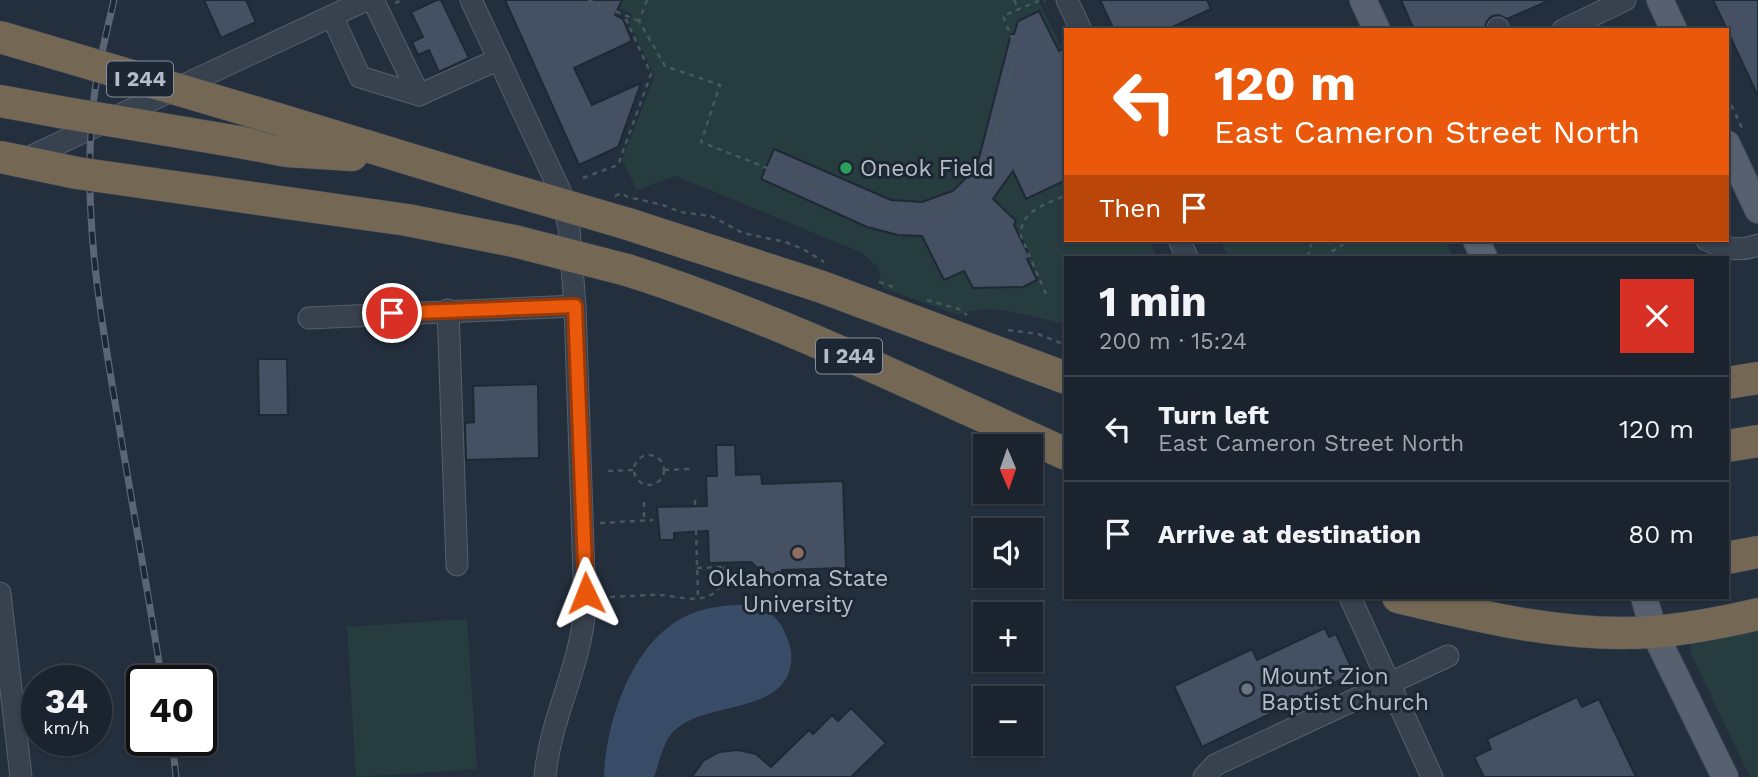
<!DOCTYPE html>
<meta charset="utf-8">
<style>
body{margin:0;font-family:"Work Sans",sans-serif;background:#242b36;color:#f1f3f6;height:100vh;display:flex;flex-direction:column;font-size:26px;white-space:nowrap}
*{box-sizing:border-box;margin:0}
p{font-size:23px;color:#a0a4aa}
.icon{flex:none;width:38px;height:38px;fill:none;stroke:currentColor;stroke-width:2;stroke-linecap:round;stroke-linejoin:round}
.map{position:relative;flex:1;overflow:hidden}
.drawer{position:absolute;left:1064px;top:256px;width:665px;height:343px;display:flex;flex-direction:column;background:#1b232e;border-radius:0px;box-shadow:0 2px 5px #0004,0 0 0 2px #39404a}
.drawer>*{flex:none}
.hud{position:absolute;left:1064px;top:28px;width:665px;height:214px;border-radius:0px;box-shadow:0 2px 5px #0004,0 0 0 2px #39404a;background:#ea580c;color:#fff;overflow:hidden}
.needle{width:46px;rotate:178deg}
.tools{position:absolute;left:973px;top:434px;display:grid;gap:14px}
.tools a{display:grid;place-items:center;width:70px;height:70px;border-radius:0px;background:#1b232e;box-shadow:0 2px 5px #0004,0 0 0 2px #39404a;font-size:35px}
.speed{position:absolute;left:21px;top:665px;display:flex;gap:14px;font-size:35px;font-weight:700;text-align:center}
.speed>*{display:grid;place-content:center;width:91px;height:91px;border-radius:50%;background:#1b232e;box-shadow:0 2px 5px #0004,0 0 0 2px #39404a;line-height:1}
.speed small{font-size:18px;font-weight:400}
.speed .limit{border:4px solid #111;border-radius:10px;background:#fff;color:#111}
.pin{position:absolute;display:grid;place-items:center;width:60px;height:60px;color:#fff;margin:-30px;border:4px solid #fff;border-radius:50%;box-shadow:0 2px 7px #0007}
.me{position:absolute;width:77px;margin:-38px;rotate:358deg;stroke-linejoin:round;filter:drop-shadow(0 0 5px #0008)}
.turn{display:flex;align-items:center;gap:24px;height:147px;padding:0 35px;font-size:32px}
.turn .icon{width:91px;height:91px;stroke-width:2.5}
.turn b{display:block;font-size:49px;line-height:60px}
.then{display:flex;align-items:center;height:66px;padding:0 35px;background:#0003;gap:14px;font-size:26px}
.round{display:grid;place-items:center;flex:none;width:74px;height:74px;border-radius:0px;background:#242b36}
.head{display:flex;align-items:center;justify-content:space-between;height:119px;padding:0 35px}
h1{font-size:42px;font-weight:700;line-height:52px}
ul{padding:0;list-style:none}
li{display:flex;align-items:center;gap:21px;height:105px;padding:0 35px;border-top:2px solid #39404a}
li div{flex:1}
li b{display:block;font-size:26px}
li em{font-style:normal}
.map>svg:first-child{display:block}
.green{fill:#263c3f}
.water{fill:#394c67}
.building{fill:#455162;stroke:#1f2835;stroke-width:2}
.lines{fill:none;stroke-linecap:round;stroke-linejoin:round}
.minor-casing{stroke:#565f6c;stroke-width:23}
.major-casing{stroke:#414a57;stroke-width:28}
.highway-casing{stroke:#434c59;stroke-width:33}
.path{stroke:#44595c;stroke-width:2.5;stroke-dasharray:5 5;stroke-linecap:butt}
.minor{stroke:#38414e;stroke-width:21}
.major{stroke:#56606e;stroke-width:26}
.highway{stroke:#746855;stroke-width:32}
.rail-casing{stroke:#5a6575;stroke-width:7}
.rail{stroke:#1d2633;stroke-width:4.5;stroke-dasharray:13;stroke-linecap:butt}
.highway-bridge-casing{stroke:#434c59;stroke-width:33;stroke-linecap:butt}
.highway-bridge{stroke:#746855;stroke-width:32}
.route-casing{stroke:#983908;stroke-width:18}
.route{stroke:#ea580c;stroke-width:12}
.leisure-dot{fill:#2e9e5b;stroke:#1d2633;stroke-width:2.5}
.education-dot{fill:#8d6e63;stroke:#1d2633;stroke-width:2.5}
.worship-dot{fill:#6b7280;stroke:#1d2633;stroke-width:2.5}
.labels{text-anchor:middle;stroke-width:6;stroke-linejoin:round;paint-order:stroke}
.shield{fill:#1d2633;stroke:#878f9c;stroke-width:2}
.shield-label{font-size:21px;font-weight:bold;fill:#b4bcc9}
.poi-label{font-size:23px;fill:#b4bcc9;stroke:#1d2633;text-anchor:start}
</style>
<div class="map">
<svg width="1758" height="777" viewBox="0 0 1758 777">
<rect width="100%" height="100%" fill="#242f3e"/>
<!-- green -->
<g class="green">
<path d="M600 0H1038L1066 56V240H1149L1157 257H1066V324C1033 318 989 301 958 315L883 288 877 266 860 252 676 176 637 190 622 160 655 75 629 23 632 14Z"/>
<polygon points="1220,240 1445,240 1453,257 1228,257"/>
<polygon points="467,619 477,769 356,777 347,627"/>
<polygon points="1758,623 1758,777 1750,777 1690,652 1691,644 1696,638"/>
</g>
<!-- water -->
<path class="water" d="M742 605C759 607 773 611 782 627 789 640 794 654 790 669 778 713 708 702 676 729 663 740 660 761 654 777H604C605 728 628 656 670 626 690 610 717 605 742 605Z"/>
<!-- building -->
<g class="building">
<polygon points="204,0 246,0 256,22 221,38"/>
<polygon points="437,0 441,0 469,58 439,72 429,50 418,55 412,42 423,37 411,12"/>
<polygon points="505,0 622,0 615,15 623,19 632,41 574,68 592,105 641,83 618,147 579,165"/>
<polygon points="1100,0 1207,0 1211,9 1166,30 1114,30"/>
<polygon points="1401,0 1550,0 1507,19 1499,15 1492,16 1487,21 1484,30 1414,30"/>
<polygon points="1713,0 1758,0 1758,96 1727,30"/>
<polygon points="1039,11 1059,51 1062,49 1066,57 1066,180 1026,199 1013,171 993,199 1016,221 1014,225 1030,258 1027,259 1037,280 1023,287 973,288 964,271 944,280 922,236 898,235 867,227 761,179 774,149 891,200 922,202 953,191 969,175 979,158 1011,34 1014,34 1018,21"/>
<polygon points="258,359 287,359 288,415 259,415"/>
<polygon points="538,384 539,458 466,460 465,423 474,422 473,386"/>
<polygon points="716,445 735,445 736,475 761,474 762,484 843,481 846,568 782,570 782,574 765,575 751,562 709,563 708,531 674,533 674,540 660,540 657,507 707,506 706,476 717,476"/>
<polygon points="1325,628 1329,637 1336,634 1354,673 1202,747 1174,686 1252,649 1257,660"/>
<polygon points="1577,697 1582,707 1599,699 1636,777 1484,777 1474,757 1491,749 1487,739"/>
<polygon points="851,708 886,743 851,777 692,777 703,761 719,752 738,750 756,754 771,767 809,730 813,734 832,715 838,721"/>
</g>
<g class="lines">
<defs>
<g id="minor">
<polyline points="373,0 419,95 499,59"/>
<path d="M471 0 561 193 569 228 575 306 585 606C581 668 550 717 545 777"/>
<polyline points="1067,0 1081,30"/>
<polyline points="332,16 360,77 419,95"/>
<polyline points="1498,28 1498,30"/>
<polyline points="1563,30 1625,0"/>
<polyline points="19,162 366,0"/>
<polyline points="1179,240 1187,257"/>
<path d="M1707 240C1725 249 1739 252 1758 245"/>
<polyline points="448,310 457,565"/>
<polyline points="309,318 575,306"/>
<polyline points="0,593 21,777"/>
<polyline points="1350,597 1432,777"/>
<polyline points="1204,777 1215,765 1448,656"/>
</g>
<g id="major">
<polyline points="1363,0 1377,30"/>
<polyline points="1660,0 1674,30"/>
<polyline points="1727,144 1758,210"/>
<polyline points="1476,240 1484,257"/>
<polyline points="1644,597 1654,632 1725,777"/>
</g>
<g id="highway">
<polyline points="0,101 60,112"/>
<polyline points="281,120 498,186"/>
<polyline points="239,142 287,151 352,155"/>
<polyline points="154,184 407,220 514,241"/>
<polyline points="628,224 822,287 1066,378"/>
<path d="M627 270C778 318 921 389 1066 454"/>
<polyline points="1727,383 1758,378"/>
<polyline points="1727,446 1758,441"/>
<polyline points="1727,558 1758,552"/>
<path d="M1398 597C1481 617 1566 638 1652 632 1687 629 1724 622 1758 614"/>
</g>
</defs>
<!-- minor casing -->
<use href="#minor" class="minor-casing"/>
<!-- major casing -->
<use href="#major" class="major-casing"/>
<!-- highway casing -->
<use href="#highway" class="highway-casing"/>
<!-- path -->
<g class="path">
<polyline points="588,0 639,21"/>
<polyline points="647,0 639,21 665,66 720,85 701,142 874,210 909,214 936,210 947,206 968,192 975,182 992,149 1016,49 1003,16 1038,1 1045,1"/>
<polyline points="1014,0 1019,10"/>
<polyline points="395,3 402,0"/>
<polyline points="1727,96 1743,130"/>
<polyline points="583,178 618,165 651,74 624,15"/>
<polyline points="615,196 621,193 628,197 663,205 680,212 711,216 743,233 785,242 803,249 824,262"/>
<polyline points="1285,240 1289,243 1293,240"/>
<polyline points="1329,240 1333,251 1350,240"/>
<polyline points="1339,240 1343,240"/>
<polyline points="1308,257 1312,240"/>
<polyline points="879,282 893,287"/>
<path d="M1046 294 1021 236C1020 210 1045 205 1066 195"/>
<polyline points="927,300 959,309 967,315"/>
<polyline points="1008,330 1038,334 1066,345"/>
<circle cx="649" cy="470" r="15"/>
<polyline points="664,470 692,469"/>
<polyline points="608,471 633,470"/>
<polyline points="695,500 695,521"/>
<polyline points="644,502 644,519"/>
<polyline points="600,523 653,520"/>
<polyline points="696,530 698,597"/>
<polyline points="697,568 725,567"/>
<path d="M610 597C627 596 644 595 660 595 677 596 698 604 714 593 723 587 724 573 725 563"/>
</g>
<!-- minor -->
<use href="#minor" class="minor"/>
<!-- major -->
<use href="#major" class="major"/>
<!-- highway -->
<use href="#highway" class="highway"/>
<defs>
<g id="rail">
<path d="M114 0C104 43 93 86 91 130 85 226 101 320 117 414 132 503 148 592 162 681"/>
<polyline points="172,740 176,777"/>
</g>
</defs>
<!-- rail casing -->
<use href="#rail" class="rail-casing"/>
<!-- rail -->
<use href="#rail" class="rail"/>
<defs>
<g id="highway-bridge">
<polyline points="0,37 281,120"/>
<polyline points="60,112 239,142"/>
<polyline points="0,157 77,173 154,184"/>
<polyline points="498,186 628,224"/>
<polyline points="514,241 627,270"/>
</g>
</defs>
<!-- highway-bridge casing -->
<use href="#highway-bridge" class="highway-bridge-casing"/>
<!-- highway-bridge -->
<use href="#highway-bridge" class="highway-bridge"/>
</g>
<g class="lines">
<defs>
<polyline id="route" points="392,313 575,306 586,593"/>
</defs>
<!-- route casing -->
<use href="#route" class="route-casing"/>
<!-- route -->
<use href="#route" class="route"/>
</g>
<!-- markers -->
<circle class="leisure-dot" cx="846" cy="168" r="7"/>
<circle class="education-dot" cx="798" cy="553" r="7"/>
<circle class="worship-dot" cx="1247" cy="689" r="7"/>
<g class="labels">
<!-- shield labels -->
<g class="shield">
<rect x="107" y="61.5" width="66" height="35" rx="5"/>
<rect x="816" y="338.5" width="66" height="35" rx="5"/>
</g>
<g class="shield-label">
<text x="140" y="86">I 244</text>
<text x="849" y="363">I 244</text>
</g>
<!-- poi labels -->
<g class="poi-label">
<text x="860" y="176">Oneok Field</text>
<text x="798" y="586" text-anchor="middle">Oklahoma State<tspan x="798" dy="26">University</tspan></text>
<text x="1261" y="684">Mount Zion<tspan x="1261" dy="26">Baptist Church</tspan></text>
</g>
</g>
</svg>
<div class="tools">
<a><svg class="needle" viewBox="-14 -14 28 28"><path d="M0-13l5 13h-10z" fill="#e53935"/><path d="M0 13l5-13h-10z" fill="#a0a4aa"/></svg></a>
<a><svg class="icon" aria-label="sound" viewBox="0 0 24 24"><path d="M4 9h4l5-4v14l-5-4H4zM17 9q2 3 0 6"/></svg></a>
<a>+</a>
<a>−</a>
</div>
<div class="speed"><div>34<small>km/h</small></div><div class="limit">40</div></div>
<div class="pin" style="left:392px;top:313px;background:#d93025"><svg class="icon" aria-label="arrive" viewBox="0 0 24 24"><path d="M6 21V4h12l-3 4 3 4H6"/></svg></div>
<svg class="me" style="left:586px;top:593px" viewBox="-20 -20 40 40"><path d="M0-17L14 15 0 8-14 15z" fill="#ea580c" stroke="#fff" stroke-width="4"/></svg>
<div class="hud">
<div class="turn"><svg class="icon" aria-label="left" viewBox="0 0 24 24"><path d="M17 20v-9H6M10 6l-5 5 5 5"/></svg><div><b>120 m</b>East Cameron Street North</div></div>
<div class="then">Then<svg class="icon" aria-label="arrive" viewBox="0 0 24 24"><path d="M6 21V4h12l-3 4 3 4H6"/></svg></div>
</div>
<section class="drawer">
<div class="head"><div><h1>1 min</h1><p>200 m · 15:24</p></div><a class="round" style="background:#d93025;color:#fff"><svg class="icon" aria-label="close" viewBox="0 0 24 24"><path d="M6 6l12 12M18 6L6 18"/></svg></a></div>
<ul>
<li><svg class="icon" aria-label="left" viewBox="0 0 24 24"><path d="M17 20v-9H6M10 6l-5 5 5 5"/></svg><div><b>Turn left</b><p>East Cameron Street North</p></div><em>120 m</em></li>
<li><svg class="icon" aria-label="arrive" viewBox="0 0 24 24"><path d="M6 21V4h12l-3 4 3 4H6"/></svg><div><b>Arrive at destination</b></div><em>80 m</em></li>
</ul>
</section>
</div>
